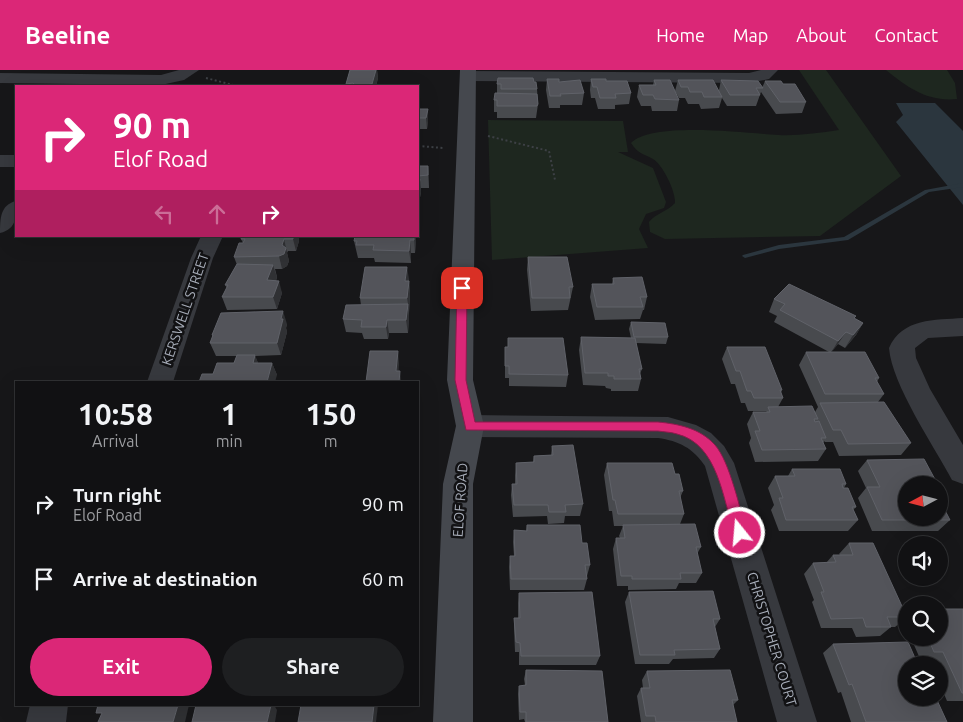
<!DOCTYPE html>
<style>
body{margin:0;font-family:Ubuntu,sans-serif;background:#1e1f21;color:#f1f3f6;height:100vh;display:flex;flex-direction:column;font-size:19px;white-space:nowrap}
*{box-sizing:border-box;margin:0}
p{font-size:16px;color:#9c9da0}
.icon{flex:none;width:28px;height:28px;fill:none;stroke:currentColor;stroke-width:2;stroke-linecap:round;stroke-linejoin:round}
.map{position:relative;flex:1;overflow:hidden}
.drawer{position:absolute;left:15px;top:311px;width:404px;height:325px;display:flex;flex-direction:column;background:#111113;border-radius:0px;box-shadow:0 5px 20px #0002,0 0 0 1px #303133}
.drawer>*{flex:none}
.guide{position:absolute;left:15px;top:15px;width:404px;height:152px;border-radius:0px;box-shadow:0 5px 20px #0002,0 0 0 1px #303133;background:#db2777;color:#fff;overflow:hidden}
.needle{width:32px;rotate:263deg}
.fabs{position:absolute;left:898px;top:406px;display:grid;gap:10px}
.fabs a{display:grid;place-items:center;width:50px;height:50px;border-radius:50%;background:#111113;box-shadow:0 5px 20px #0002,0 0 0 1px #303133;font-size:25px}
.pin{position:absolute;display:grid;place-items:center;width:42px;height:42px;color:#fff;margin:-21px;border-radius:10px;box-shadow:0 2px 8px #0006}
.me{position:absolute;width:55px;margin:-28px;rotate:343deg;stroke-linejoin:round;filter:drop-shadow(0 0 4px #0008)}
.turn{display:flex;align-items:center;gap:18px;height:105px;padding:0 15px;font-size:22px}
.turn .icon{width:65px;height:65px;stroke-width:2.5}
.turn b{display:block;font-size:35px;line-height:42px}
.lanes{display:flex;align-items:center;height:48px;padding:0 15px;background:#0003;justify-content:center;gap:25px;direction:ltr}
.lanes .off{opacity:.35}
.eta{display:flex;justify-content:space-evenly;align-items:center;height:85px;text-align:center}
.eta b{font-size:30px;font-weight:600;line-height:35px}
.action{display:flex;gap:10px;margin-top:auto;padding:10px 15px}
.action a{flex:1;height:58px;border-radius:30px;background:#db2777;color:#fff;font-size:20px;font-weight:600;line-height:58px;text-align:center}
.action a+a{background:#1e1f21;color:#f1f3f6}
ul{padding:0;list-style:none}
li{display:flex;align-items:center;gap:15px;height:75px;padding:0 15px}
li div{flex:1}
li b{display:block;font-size:19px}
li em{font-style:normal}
header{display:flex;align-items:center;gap:30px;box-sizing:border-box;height:70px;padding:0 25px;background:#db2777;color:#fff}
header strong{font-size:24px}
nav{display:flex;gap:28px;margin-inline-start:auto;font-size:18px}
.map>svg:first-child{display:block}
.green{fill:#1e271f}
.water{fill:#2b363e}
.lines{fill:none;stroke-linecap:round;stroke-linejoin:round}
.stream{fill:#2b363e;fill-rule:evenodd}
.path{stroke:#3d4045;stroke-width:2;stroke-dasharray:2 2.5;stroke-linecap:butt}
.street{fill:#37393e;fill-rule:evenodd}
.secondary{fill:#45484e;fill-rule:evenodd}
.wall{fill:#484a4e}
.shaded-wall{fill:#303134}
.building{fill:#53545a;stroke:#606269}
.route{fill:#db2777;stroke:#8e194d}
.labels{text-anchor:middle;stroke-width:5;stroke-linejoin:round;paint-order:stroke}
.street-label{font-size:14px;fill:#a8aeba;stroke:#121214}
</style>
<header>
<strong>Beeline</strong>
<nav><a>Home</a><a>Map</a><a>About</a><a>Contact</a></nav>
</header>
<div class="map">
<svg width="963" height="652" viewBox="0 0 963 652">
<rect width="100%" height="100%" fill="#171719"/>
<!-- green -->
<g class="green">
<path d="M799 0H826L901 106 820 166 665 169 650 162 649 152C656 143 667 142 675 133 676 122 663 95 653 89 644 84 637 83 631 73 652 51 747 63 778 65 798 66 818 63 839 60Z"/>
<path d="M886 0H947L955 13 957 29C928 32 908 18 886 0Z"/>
<polygon points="488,50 623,51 628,82 618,82 653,98 666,132 664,138 646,144 639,159 648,178 492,190"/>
</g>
<!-- water -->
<polygon class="water" points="896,33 935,33 963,61 963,135 896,52 903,45"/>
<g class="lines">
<!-- stream -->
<polygon class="stream" points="963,113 963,117 929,122 848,170 779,179 745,188 742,186 743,185 779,175 844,167 925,120"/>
<!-- path -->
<g class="path">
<polyline points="206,8 237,16"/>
<polyline points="488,66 549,81 555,110"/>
<polyline points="418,76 444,78"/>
</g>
<!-- street -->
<g class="street">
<polygon points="179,0 199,0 184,10 161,15 0,13 0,3 161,5"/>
<polygon points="761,0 778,0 769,9 749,13 468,11 462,9 460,6 462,3 468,1 749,3"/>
<rect x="0" y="85" width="16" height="12"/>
<path d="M16 131C17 145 17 159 0 163 0 149 0 135 16 131Z"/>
<polygon points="201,166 223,166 213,188 173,312 147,312 191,188"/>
<path d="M963 248V266L928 268 915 278 916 288 930 319 963 375V414L952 410C934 376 892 315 889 278 902 248 935 250 963 248Z"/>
<path d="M470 345 668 347 696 355 711 363 724 376 734 393 817 652H777L705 396C693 378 679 371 658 368L470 367 460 364 456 356 460 348Z"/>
<polygon points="30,635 68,635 66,652 26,652"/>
</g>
<!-- secondary -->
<polygon class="secondary" points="460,0 476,0 473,310 484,356 473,414 473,652 433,652 443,414 456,356 447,310"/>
</g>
<!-- wall -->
<g class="wall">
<polygon points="350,0 377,0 378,8 376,16 347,16 346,14"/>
<polygon points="547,9 559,12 584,23 582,35 560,35 560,38 549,38 546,20"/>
<polygon points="591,9 606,11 631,23 629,34 615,35 615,39 598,39 595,28 591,28 590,20"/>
<polygon points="654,10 679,30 677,41 652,41 651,36 641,36 637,27 639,15 653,15"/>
<polygon points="678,10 719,20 721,10 762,18 765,11 783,14 806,32 802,43 776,44 761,22 756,36 727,36 722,28 719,38 701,39 699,34 688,34 685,28 679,28 675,21"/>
<polygon points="534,12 537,19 538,34 536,48 497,48 497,42 494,42 494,30 497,23 497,14"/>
<polygon points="418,39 428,39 428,51 427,59 418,59"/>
<polygon points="418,96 428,96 429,108 429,118 421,118 421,122 419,133 418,133"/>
<polygon points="298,166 299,171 296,181 288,181 287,183 289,191 287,196 282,199 275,199 277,207 276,211 282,223 277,239 227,240 222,227 227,218 225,215 237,195 234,187 243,173 241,169"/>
<polygon points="416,169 415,183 411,183 411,193 375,192 374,188 358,188 354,171"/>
<polygon points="528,187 573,217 568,240 531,241 527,200"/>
<polygon points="613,208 647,227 644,240 643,240 640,249 595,250 590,227 592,214 612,214"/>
<polygon points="409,209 410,224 408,263 389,263 388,269 364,269 362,263 346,262 343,249 361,235 360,228"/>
<polygon points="774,229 855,249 863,253 856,265 845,278 838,274 831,282 879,308 877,312 884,324 878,332 911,373 901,385 839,386 833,372 825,372 825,371 823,373 826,379 818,391 755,392 749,373 751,368 747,354 753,342 766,342 767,341 748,341 745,333 741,333 735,314 731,314 722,289 727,277 782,320 781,323 783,328 778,337 815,342 818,337 799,295 806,282 829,282 774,252 777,246 769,242"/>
<polygon points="631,252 668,267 666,274 636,273 642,299 640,304 641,309 638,321 611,321 611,319 606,318 605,316 583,315 579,280 581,267 631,268 629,259"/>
<polygon points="287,254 286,258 287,262 281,285 255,286 258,293 272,293 277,305 213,304 234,293 237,286 216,286 210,273 213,267 212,265"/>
<polygon points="508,268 568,305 566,317 509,316 509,308 505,308 505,277 508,277"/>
<polygon points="552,376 583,434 580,446 565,446 564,453 548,454 547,446 513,447 511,425 512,414 515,414 515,405 516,393 533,392 534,386 551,385"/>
<polygon points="867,390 906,415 939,448 939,416 945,427 940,432 950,450 938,461 872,461 858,428 866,418 858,401"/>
<polygon points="607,393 675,404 683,421 680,428 684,444 680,454 701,477 697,484 702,503 696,513 679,513 676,519 628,520 628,516 617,516 613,479 616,468 620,468 619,466 623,456 614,456 612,441 609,441 604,405"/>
<polygon points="792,399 846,414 844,418 856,437 853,440 858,450 848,461 779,461 771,440 774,435 768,418 775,406 788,406"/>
<polygon points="527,455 582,473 590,495 587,506 586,506 587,509 584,520 510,520 509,497 510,486 514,486 513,472 514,460 526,461"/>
<polygon points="849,473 906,545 906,548 895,557 891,557 880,566 856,567 852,558 821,558 812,532 814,530 804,504 813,493 826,493 833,485 840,485 839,484"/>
<polygon points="629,522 720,549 715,557 720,579 714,588 673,589 669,594 635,594 625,532"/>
<polygon points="519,523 600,586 596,595 519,595 519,582 515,582 514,558 514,548 518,548 518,533"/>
<polygon points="963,539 963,631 947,631 939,612 939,595 931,595 929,591 921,591 911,568 939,568"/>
<polygon points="833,574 906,595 947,652 851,652 841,622 838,623 823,583"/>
<polygon points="526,600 608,652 525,652 524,649 519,650 518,624 519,616 525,615 524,609"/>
<polygon points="647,601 738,630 733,635 737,652 641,652 637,626 641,618 643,618 642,610"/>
</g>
<!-- shaded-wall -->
<g class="shaded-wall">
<polygon points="376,0 377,0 378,8 376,16 356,16"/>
<polygon points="428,39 428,51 427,59 426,48"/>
<polygon points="428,96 429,108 429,118 428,105"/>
<polygon points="420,109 421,122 419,133 418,120"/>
<polygon points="293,166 298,166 299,171 296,181 293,169"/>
<polygon points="414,166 416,166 416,169 415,183"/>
<polygon points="284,169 289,191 287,196 282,199 279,186"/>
<polygon points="410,170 411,183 411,193 409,181"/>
<polygon points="273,195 277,207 271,223 267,210"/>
<polygon points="407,197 409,209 407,223 405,211"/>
<polygon points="279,211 282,223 277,239 273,227"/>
<polygon points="409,211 410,224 409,240 407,228"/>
<polygon points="408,234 409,247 408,263 406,250"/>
<polygon points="283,241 287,254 286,258 287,262 281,285 277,273"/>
<polygon points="387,250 389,263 388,269 386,257"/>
<polygon points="863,253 856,265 845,278 853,265"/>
<polygon points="846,262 838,274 831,283 838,271"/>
<polygon points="398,281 399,294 398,312 396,301"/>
<polygon points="255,285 260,298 253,293"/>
<polygon points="272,293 277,305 275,312 267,312"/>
<polygon points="400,301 401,312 399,312"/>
<polygon points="178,635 189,635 185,652 173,652"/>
<polygon points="271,635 274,635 277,640 275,652 267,652"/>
<polygon points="374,635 378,635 376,652 372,652"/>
</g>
<!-- building -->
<g class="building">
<polygon points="350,0 376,0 372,14 356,16 353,13 346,14"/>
<polygon points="498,8 533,8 534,12 536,12 537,19 501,19 501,14 497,14"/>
<polygon points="547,9 559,9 559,12 580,10 584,23 560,24 561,26 550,26"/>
<polygon points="591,9 606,9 606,11 627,11 631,23 615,24 616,28 600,28 597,17 593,17"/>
<polygon points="654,10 670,10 679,30 655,29 653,25 643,25 639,15 656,15"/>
<polygon points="678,10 713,10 722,27 704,27 702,22 690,22 688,17 681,17"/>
<polygon points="721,10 758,11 763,18 756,18 760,25 730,25"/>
<polygon points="765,11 781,11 783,14 795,14 806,32 780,32"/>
<polygon points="495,23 537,24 538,34 537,36 497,36 497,30 494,30"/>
<polygon points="418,39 428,39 426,48 418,48"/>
<polygon points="418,96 428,96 428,105 418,106"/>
<polygon points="418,109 420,109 418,120"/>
<polygon points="242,166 293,166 293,169 284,169 282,175 286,178 284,184 279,186 234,187 239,173 243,173 245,169 241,169"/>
<polygon points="355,166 414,166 414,170 410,170 409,181 373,180 374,175 356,175 357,171 354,171"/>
<polygon points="528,187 567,187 573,217 569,217 570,228 532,228"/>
<polygon points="237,194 273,195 267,210 279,211 273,227 222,227 228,215 225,215"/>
<polygon points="365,197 407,197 405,211 409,211 407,228 360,228"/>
<polygon points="642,207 647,227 640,227 643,237 597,237 592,214 614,214 613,208"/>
<polygon points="789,214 856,246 854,248 863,253 853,265 846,262 838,271 780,240 785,234 774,229"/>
<polygon points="408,234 406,250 387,250 386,257 361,257 362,250 343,249 346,235"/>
<polygon points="283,241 281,249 283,249 277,273 210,273 213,265 212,265 221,243"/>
<polygon points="631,252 665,253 668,267 634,267"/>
<polygon points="581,267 635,268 642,299 639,299 641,309 614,309 614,306 608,306 608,303 585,303"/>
<polygon points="508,268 563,268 568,305 509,304 509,296 505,296 505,277 508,277"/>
<polygon points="727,277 765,277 782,320 780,320 783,328 754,328 751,321 747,321 740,301 736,301"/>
<polygon points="370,281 398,281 396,301 400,301 399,312 366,312"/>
<polygon points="806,282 865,282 879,308 875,308 884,324 825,324"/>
<polygon points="237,285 255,285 253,293 272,293 267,312 199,312 202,304 213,304 217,293 234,293"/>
<polygon points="884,332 911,373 848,374 841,360 833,360 820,333"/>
<polygon points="812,336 818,349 814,349 815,352 819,351 826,368 821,368 826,379 762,380 755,361 760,361 753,342 770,342 768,337"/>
<polygon points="573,375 583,434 565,435 566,442 549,442 548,435 514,435 512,414 517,414 516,393 534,392 534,386 553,385 552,376"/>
<polygon points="924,389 938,415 906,415 906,448 939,448 939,429 950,450 882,450 867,417 880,417 867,390"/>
<polygon points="607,393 672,393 675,404 679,404 683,421 679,421 684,444 618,444 615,430 613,430"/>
<polygon points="792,399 840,399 846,414 842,414 843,418 848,418 856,437 852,437 858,450 786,450 779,428 783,428 775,406 795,406"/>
<polygon points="939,416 945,427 939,427"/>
<polygon points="695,454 701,477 696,477 702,503 680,503 681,509 632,509 632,506 621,506 616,468 625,468 623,455"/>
<polygon points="527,455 580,455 582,473 587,473 590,495 585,495 587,509 511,509 510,486 515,486 514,460 527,461"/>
<polygon points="849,473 873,473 906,545 906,547 887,547 891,557 866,557 863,548 831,549 821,522 824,522 813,493 836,492 833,485 853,485"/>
<polygon points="713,521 720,549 713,549 720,579 674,580 675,585 640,585 629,522"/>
<polygon points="592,522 600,586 521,586 520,573 516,572 514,548 520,548 519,523"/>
<polygon points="939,539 963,539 963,623 962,623 943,582 934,582 928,568 939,568"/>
<polygon points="908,572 918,595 906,595 906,628 936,628 947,652 866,652 852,614 849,615 833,574"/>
<polygon points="526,600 602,601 608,652 526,652 526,642 520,642 519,616 526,615"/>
<polygon points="730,600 738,630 732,630 737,652 656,652 655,646 646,646 641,618 650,618 647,601"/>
<polygon points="98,635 178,635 173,652 98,652 102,643 96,643"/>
<polygon points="196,635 271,635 267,652 192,652"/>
<polygon points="301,635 374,635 372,652 298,652"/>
</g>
<!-- route -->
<path class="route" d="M462 215 467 218 466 310 475 352H658C678 354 700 358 715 375 730 392 740 440 747 463L745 467 740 469 735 467 734 463C723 429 718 374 677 364 671 362 664 362 658 361L466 360 455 310 457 218Z"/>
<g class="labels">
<!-- street labels -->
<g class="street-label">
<text transform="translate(185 239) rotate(-71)" y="5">KERSWELL STREET</text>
<text transform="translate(460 430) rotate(-86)" y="5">ELOF ROAD</text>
<text transform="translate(772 569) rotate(73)" y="5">CHRISTOPHER COURT</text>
</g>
</g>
</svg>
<div class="fabs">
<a><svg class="needle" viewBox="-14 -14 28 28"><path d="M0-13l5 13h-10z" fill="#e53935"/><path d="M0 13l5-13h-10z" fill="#9c9da0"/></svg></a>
<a><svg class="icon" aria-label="sound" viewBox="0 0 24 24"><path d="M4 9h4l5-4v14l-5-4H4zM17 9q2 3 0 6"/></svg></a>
<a><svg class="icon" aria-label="search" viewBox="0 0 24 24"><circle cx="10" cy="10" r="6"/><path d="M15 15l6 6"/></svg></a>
<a><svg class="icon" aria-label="layers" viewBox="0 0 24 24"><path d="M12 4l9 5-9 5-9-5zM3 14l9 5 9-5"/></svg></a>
</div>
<div class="pin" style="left:462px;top:218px;background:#d93025"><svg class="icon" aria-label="arrive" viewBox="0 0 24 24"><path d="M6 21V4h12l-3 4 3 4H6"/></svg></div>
<svg class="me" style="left:740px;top:463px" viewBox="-20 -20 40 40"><circle r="17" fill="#db2777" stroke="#fff" stroke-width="3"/><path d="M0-11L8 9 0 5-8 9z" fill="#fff"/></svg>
<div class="guide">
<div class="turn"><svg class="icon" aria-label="right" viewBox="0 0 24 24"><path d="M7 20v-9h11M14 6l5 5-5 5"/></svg><div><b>90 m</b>Elof Road</div></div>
<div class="lanes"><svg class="icon off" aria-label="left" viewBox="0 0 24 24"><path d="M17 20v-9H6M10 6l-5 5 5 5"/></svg><svg class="icon off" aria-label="ahead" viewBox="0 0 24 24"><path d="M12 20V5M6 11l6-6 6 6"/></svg><svg class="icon" aria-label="right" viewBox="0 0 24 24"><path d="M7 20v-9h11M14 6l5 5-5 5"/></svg></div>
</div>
<section class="drawer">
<div class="eta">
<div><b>10:58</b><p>Arrival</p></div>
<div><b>1</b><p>min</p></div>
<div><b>150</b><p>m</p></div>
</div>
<ul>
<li><svg class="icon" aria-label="right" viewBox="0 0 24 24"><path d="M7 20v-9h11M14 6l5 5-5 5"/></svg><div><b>Turn right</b><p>Elof Road</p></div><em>90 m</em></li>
<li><svg class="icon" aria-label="arrive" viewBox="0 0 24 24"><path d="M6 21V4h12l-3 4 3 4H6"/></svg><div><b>Arrive at destination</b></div><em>60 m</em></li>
</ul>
<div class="action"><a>Exit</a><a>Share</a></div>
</section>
</div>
